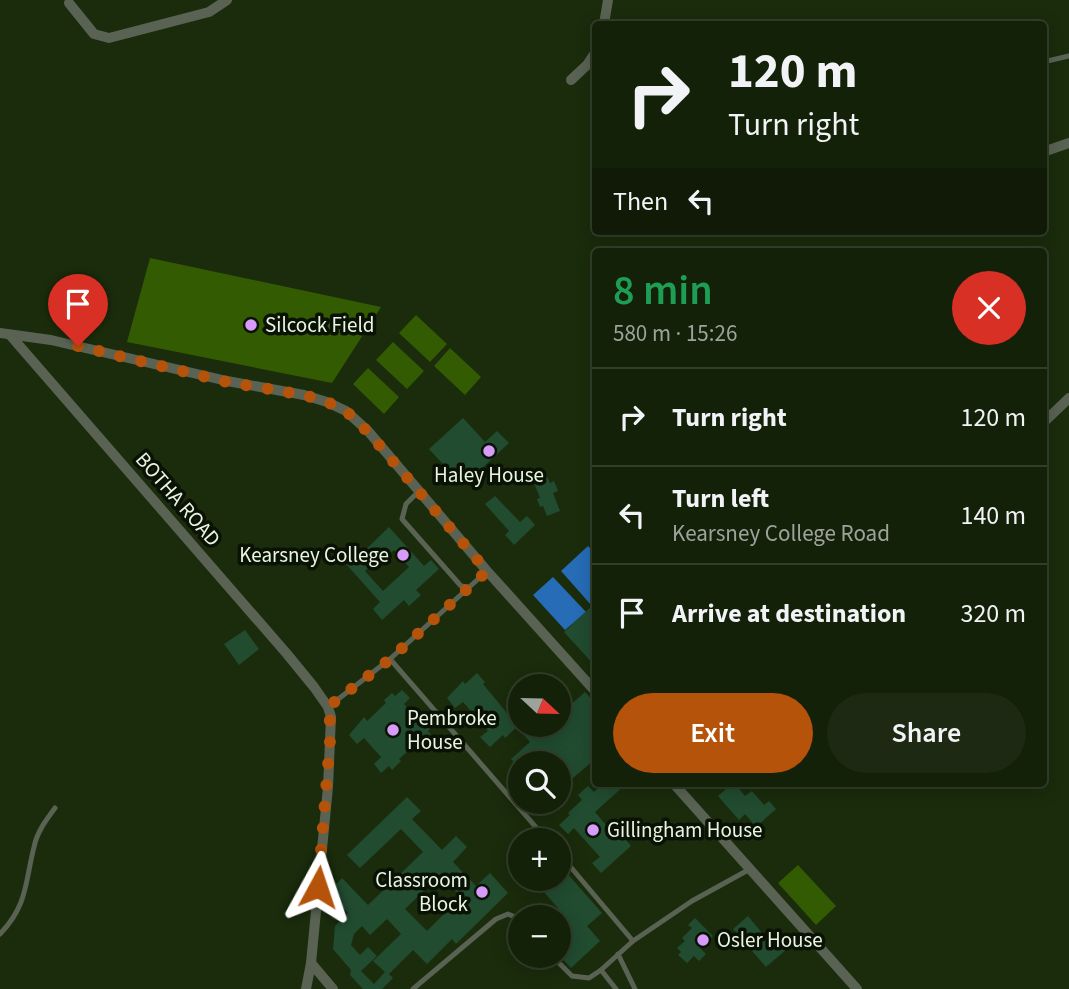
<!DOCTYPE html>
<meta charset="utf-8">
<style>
body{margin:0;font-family:"Source Sans 3",sans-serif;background:#1d2912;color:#f1f3f6;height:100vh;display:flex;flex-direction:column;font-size:26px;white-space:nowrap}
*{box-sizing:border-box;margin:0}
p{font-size:23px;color:#9da39c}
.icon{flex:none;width:38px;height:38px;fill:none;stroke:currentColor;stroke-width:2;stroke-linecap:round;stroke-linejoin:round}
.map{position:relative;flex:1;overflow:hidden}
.side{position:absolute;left:592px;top:248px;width:455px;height:539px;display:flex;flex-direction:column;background:#142109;border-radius:7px;box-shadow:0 4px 18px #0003,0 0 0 2px #333e2a}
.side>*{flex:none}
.guide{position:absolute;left:592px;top:21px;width:455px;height:214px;border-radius:7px;box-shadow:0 4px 18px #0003,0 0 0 2px #333e2a;background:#142109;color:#f1f3f6;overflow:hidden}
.needle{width:46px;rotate:112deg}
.buttons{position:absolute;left:508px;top:674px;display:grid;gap:14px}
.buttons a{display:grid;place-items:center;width:63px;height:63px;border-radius:50%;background:#142109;box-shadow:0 4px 18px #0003,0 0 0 2px #333e2a;font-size:35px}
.pin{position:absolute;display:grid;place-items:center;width:60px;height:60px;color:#fff;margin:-72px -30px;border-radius:50% 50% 50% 0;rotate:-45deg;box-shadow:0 0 7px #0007}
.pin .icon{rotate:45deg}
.me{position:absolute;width:77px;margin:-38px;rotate:5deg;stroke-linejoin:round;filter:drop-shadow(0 0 5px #0008)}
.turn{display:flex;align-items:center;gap:24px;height:147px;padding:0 21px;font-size:32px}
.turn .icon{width:91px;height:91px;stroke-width:2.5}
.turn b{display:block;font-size:49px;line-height:60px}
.then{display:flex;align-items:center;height:66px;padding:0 21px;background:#0003;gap:14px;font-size:26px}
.round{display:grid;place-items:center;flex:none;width:74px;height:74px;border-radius:37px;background:#1d2912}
.headline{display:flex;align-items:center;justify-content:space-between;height:119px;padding:0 21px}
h1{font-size:42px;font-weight:600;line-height:52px;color:#1e9e55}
.button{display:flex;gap:14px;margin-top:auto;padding:14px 21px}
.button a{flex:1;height:80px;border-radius:42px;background:#b45309;color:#fff;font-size:28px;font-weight:600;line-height:80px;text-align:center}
.button a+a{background:#1d2912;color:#f1f3f6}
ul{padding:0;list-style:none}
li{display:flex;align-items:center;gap:21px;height:98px;padding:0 21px;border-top:2px solid #333e2a}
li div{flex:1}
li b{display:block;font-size:26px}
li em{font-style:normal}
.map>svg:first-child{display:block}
.green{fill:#335b02}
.water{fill:#266cb6}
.building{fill:#214c30;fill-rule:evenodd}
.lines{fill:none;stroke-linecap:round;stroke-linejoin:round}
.lane{stroke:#596253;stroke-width:5}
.street{stroke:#596253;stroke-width:10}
.route{stroke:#b45309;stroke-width:12;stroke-dasharray:0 21.6}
.poi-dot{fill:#d79bf9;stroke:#0a1205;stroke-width:2.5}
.labels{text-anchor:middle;stroke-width:7;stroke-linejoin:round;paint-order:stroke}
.poi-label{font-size:21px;fill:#e9f5e2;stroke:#0a1205;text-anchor:start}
.street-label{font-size:21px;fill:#e9f5e2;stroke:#0a1205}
</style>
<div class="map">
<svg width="1069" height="989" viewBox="0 0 1069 989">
<rect width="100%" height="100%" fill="#1a2c0c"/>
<!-- green -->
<g class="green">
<polygon points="150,258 381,307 332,383 127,342"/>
<polygon points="416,315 447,344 430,362 399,333"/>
<polygon points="393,342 424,371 407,389 376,360"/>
<polygon points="450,348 481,377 465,395 434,366"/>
<polygon points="368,368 399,397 384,414 353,384"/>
<polygon points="798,865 836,906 816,925 778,883"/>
</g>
<!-- water -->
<g class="water">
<polygon points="588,546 595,553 595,603 592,606 561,571"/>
<polygon points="553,577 586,612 565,630 533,595"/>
</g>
<!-- building -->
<g class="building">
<polygon points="463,418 485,442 497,431 509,443 463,486 429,449"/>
<polygon points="545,472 550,483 554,481 558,491 553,493 560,511 547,516 543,506 540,507 537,499 540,498 532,478"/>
<polygon points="495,496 520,522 527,516 535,525 514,545 505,535 509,531 485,504"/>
<path d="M389 527 424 566 431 560 439 569 416 590 421 595 409 606 404 600 382 620 373 609 380 602 346 564 354 556 356 559ZM394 550 409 567 383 591 365 571 377 560 380 563Z"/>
<polygon points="595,603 595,666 564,632"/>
<polygon points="245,630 259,649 239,665 224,644"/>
<polygon points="477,673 485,682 483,684 507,713 520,702 520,724 558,724 558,716 585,692 595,703 595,759 558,791 558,763 515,763 511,759 530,742 517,727 505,738 503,735 490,747 480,737 488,731 463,702 455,708 447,698 463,681 465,684"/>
<polygon points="402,690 410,698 404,704 421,723 428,718 434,725 428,731 431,735 422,743 420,740 399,759 401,761 392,770 389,766 381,773 374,764 381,757 364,738 357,744 349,735 364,717 367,721 386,703 384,700 392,693 395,696"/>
<polygon points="603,784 626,784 595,812 618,839 622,835 631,846 601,873 592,863 600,857 574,828 568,834 559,825 570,815 568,813 582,800 578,795 588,786 594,792"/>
<polygon points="732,784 735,784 745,796 752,791 764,805 769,801 776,809 756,827 745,814 739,820 718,796"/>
<path d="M407 797 421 811 412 819 442 850 456 836 467 847 453 862 476 886 490 873 508 893 456 944 452 939 427 964 413 950 389 974 393 978 382 989H363L350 975 351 970 333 949 335 926 348 913 329 892 342 878 368 905 423 852 401 829 360 868 347 855ZM440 875 461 897 427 931 405 909ZM387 919 401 934 373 961 385 972 374 984 361 971 377 956 368 947 360 955 351 945 354 934 362 926 370 935Z"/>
<polygon points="558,863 602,913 587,926 600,941 571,968 558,954 558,931 569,921 532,878 558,878"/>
<polygon points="748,916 766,938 772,932 787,949 766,967 733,929"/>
<polygon points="695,918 713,936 700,948 706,954 699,961 694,956 687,963 678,955 681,952 677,948 685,941 682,938 692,928 688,925"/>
</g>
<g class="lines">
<!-- lane -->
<g class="lane">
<polyline points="1043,62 1069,56"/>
<polyline points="419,491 406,504 402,519 461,586 468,587"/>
<polyline points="390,659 547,840"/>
<polyline points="328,707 390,659 487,571"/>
<polyline points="558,852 633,941"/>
<path d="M0 934C28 905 25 882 34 847 37 832 46 820 55 808"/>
<polyline points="618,954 635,989"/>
<polyline points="552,956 572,976 589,978 601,970 633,941 692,901 750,869"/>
<polyline points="601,970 616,989"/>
<polyline points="413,989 496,919 508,914 520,919"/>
</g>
<!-- street -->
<g class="street">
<polyline points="69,3 94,34 109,38 209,12 227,0"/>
<polyline points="604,24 608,0"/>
<polyline points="571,80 587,65 595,53"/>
<polyline points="1043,152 1069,143"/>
<polyline points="0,333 51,340 227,381 304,395 327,402 346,411 368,431 487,571 595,691"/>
<polyline points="10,335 287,654 314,687 328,707 331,717 328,787 311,963 306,989"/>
<polyline points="1043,423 1069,398"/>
<polyline points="674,784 857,989"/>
<polyline points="311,963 333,989"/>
</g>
</g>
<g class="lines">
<!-- route -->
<polyline class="route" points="78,346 227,382 304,395 327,402 346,411 368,432 487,571 390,659 328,707 331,729 318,887"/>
</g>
<!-- markers -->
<g class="poi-dot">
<circle cx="251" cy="325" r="7"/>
<circle cx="489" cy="451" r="7"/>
<circle cx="403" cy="555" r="7"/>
<circle cx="393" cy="730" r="7"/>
<circle cx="593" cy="830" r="7"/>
<circle cx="482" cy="892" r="7"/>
<circle cx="703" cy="940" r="7"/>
</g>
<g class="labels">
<!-- poi labels -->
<g class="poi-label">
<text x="265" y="332">Silcock Field</text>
<text x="489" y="482" text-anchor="middle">Haley House</text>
<text x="389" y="562" text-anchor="end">Kearsney College</text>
<text x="407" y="725">Pembroke<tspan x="407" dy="24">House</tspan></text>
<text x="607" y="837">Gillingham House</text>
<text x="468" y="887" text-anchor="end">Classroom<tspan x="468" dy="24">Block</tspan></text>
<text x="717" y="947">Osler House</text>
</g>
<!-- street labels -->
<g class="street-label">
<text transform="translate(178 499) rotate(49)" y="7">BOTHA ROAD</text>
</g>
</g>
</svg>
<div class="buttons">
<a><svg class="needle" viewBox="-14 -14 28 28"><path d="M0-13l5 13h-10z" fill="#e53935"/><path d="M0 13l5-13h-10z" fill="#9da39c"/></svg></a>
<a><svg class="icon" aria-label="search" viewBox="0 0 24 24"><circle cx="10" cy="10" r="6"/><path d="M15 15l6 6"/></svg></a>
<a>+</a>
<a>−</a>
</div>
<div class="pin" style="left:78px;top:346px;background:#d93025"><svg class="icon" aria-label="arrive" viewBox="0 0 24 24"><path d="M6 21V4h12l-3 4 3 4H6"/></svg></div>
<svg class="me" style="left:318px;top:887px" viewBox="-20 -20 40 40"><path d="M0-17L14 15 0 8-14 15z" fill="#b45309" stroke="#fff" stroke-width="4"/></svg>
<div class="guide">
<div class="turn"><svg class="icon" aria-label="right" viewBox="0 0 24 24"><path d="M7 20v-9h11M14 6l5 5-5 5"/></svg><div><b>120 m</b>Turn right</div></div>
<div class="then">Then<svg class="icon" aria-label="left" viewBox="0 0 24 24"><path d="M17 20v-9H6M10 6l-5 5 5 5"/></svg></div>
</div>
<section class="side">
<div class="headline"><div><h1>8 min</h1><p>580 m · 15:26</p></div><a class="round" style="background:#d93025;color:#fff"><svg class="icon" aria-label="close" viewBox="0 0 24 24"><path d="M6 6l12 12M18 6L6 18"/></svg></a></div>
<ul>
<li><svg class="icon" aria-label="right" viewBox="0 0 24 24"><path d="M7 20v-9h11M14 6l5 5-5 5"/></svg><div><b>Turn right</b></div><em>120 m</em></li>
<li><svg class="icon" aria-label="left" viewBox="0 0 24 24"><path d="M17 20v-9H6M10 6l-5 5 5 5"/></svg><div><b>Turn left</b><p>Kearsney College Road</p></div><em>140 m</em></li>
<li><svg class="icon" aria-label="arrive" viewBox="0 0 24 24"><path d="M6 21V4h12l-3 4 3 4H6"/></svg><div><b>Arrive at destination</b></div><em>320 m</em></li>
</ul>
<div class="button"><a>Exit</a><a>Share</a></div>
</section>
</div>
